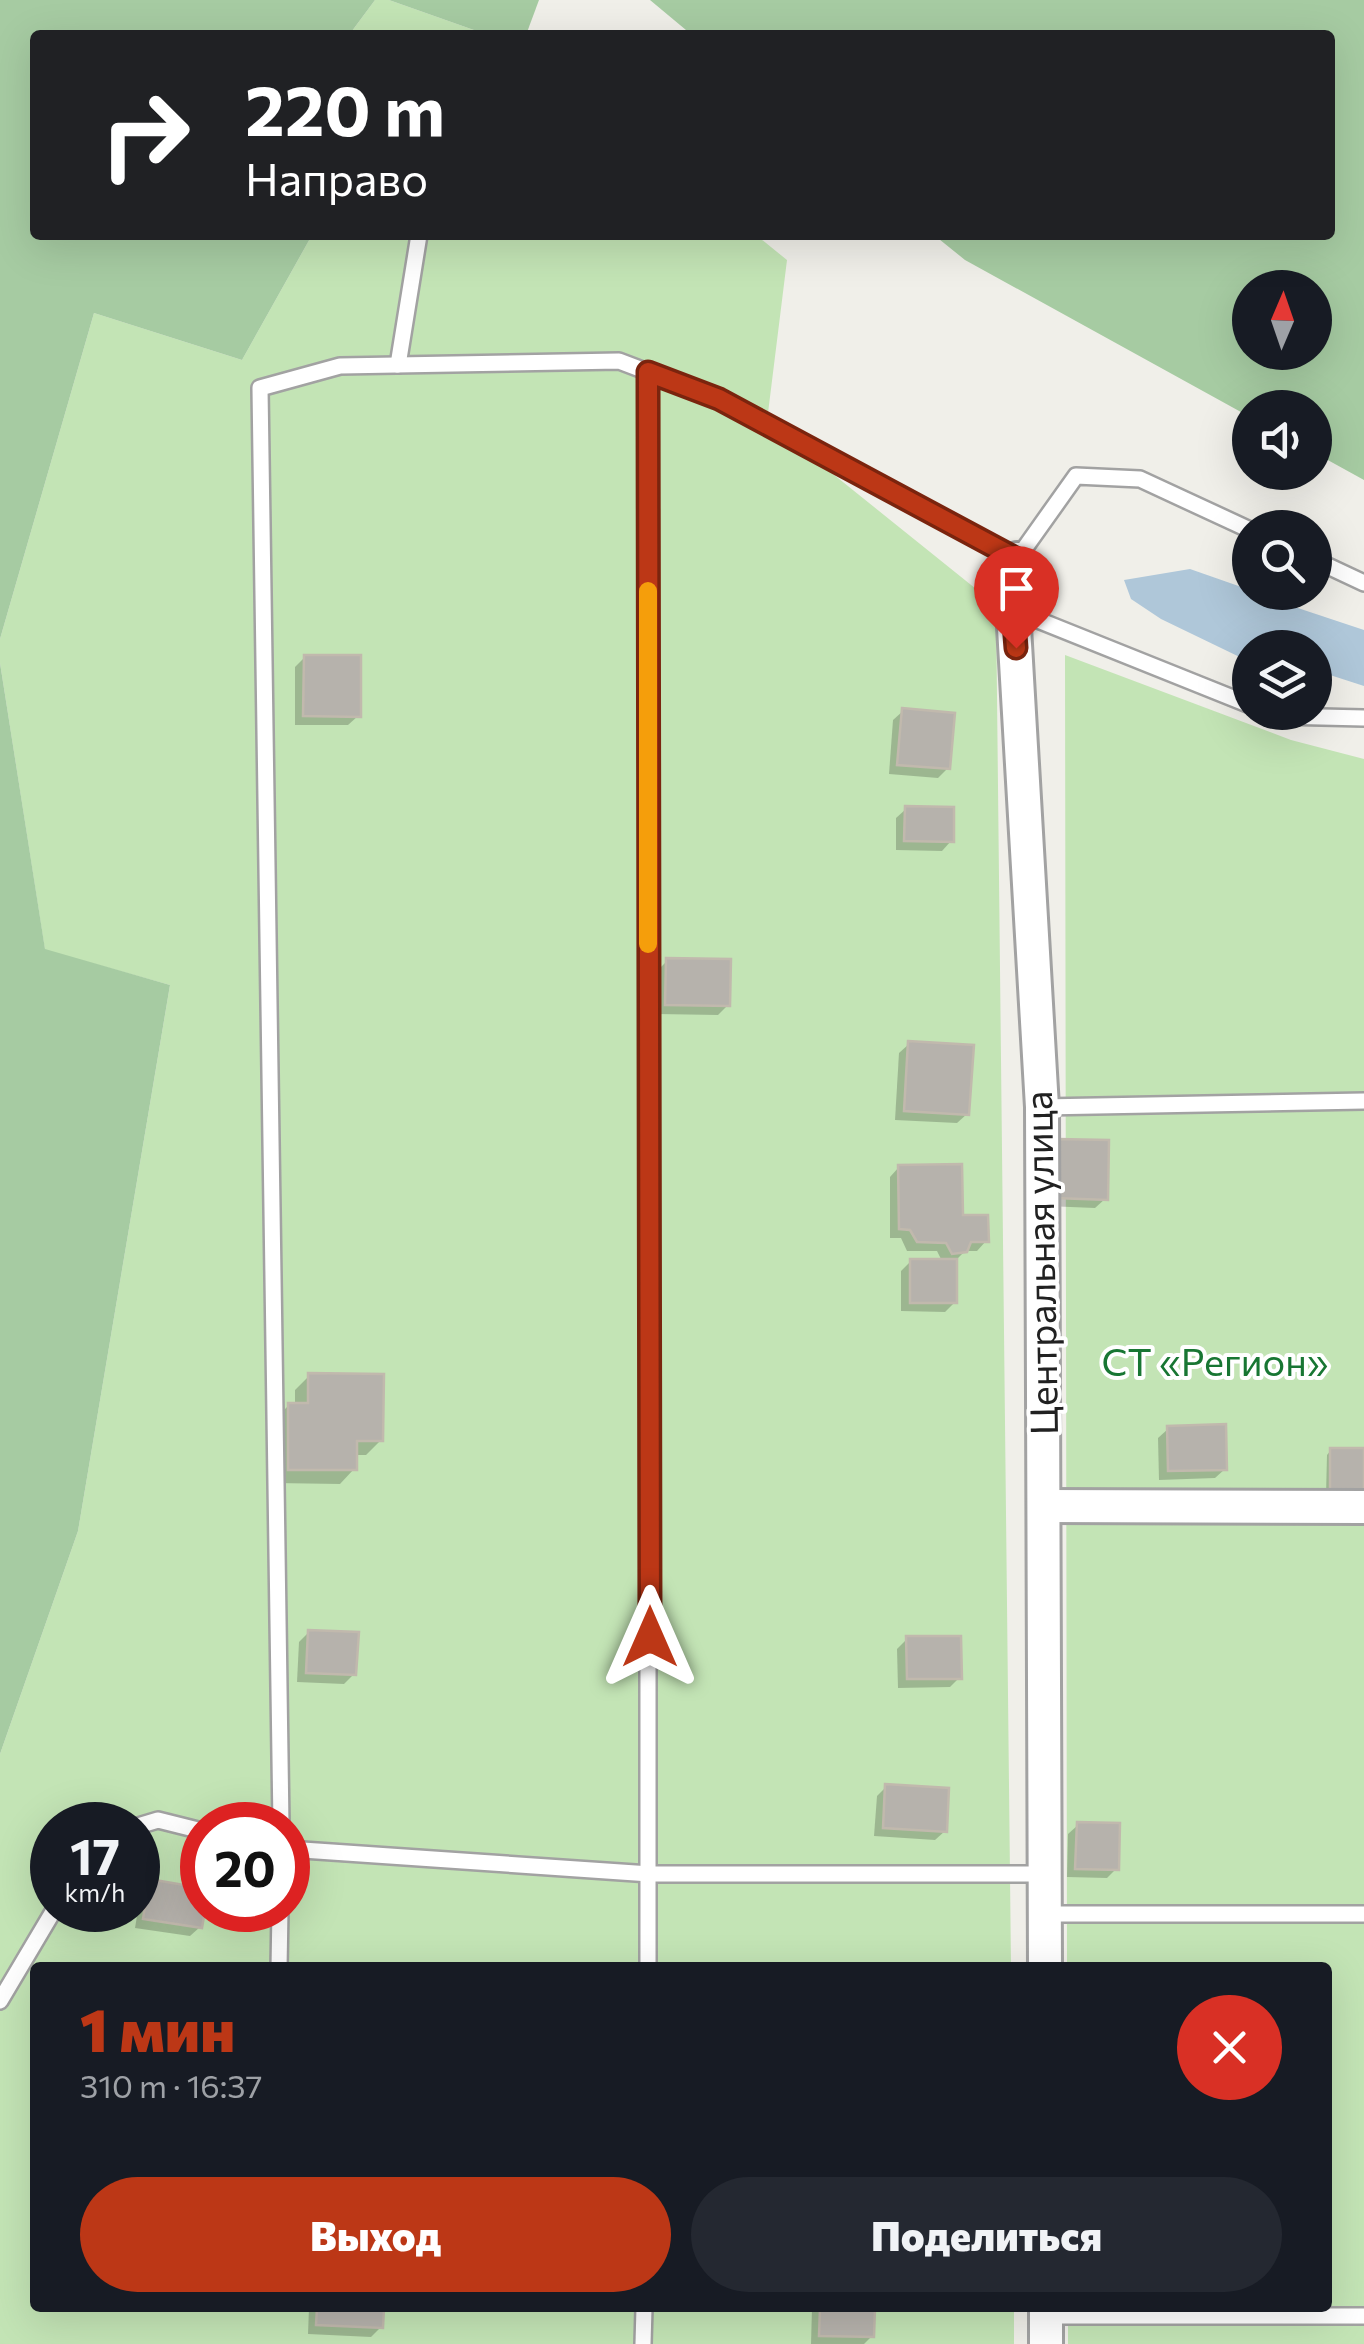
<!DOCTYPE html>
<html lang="ru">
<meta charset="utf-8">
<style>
body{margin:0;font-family:Commissioner,sans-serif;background:#242831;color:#f1f3f6;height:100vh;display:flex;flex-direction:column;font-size:38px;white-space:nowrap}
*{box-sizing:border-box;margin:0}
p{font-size:32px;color:#9ea1a6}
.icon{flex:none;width:55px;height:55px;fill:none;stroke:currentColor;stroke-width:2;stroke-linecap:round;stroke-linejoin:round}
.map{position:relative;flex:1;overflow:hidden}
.side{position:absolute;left:30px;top:1962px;width:1302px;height:350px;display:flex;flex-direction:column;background:#171b24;border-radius:10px;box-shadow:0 10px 40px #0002}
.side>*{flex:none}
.hud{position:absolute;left:30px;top:30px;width:1305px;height:210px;border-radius:10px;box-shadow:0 10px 40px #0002;background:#202124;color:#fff;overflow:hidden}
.needle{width:65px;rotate:2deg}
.controls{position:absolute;left:1232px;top:270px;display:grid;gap:20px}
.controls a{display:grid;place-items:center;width:100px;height:100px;border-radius:50%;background:#171b24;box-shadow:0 10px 40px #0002;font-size:50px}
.speed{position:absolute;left:30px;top:1802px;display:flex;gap:20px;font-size:50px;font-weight:700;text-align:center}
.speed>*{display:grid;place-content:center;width:130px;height:130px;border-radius:50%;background:#171b24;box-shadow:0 10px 40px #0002;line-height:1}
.speed small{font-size:25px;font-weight:400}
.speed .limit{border:15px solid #d22;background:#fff;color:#111}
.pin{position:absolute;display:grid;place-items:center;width:85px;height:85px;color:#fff;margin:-102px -42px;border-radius:50% 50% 50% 0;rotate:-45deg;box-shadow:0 0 10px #0007}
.pin .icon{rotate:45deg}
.me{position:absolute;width:110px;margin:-55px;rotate:0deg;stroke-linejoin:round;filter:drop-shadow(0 0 8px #0008)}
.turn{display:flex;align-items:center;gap:35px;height:210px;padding:0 50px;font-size:45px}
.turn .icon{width:130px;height:130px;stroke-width:2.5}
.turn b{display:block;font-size:70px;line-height:85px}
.round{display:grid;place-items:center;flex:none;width:105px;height:105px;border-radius:52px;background:#242831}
.head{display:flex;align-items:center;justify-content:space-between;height:170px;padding:0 50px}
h1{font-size:60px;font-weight:800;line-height:75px;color:#bc3716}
.primary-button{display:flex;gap:20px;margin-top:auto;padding:20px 50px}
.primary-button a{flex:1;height:115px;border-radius:60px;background:#bc3716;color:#fff;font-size:40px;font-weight:800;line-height:115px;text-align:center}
.primary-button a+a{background:#242831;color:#f1f3f6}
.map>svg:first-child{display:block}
.grass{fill:#c3e4b5;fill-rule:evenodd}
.forest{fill:#a6cba2;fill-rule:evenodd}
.water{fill:#afc7d9}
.shadow{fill:#0003}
.building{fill:#b6b2ac;stroke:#c1b9ad;stroke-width:2.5}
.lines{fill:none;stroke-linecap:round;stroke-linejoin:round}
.service-casing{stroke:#a2a2a2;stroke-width:20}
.minor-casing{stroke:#a2a2a2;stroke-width:38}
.service{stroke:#fff;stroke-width:15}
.minor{stroke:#fff;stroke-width:32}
.route-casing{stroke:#7a240e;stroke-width:25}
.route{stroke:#bc3716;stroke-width:18}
.slow{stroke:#f59e0b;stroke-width:18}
.labels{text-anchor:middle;stroke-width:8;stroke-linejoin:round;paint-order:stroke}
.street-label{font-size:38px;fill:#212121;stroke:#fff}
.park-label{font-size:38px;fill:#187633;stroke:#fff}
</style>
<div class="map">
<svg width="1364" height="2344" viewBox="0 0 1364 2344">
<rect width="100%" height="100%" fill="#f0efe9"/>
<!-- grass -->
<g class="grass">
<polygon points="375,0 389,0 488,35 349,35"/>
<path d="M312 235H756L787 260 767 421 996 605 1011 1967 35 1968V2308H1014V2344H0V1754L78 1531 170 985 45 950 0 663V639L94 313 242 360ZM52 1825H138V1910H52ZM202 1825H288V1910H202Z"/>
<polygon points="1065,655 1291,740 1364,759 1364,2344 1068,2344 1068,2308 1328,2308 1328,1968 1067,1967"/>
</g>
<!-- forest -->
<g class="forest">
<polygon points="0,0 375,0 349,35 35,35 35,235 312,235 242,360 94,313 0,639"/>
<polygon points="389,0 539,0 526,35 488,35"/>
<path d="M650 0H1364V480L1315 453V408H1250V417L965 260 934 235H1330V35H692ZM1250 288H1315V352H1250Z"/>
<polygon points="0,663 45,949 170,985 78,1531 0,1754"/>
</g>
<!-- water -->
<polygon class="water" points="1190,569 1250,590 1250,592 1364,630 1364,686 1330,675 1315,677 1315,648 1250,648 1250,662 1161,619 1131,599 1124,580"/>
<!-- shadow -->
<g class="shadow">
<polygon points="305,657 358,716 348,725 295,725 295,667"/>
<polygon points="903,711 948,768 938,778 889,774 893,720"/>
<polygon points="906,809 951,841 942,851 896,850 896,818"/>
<polygon points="667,961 728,1005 718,1015 657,1014 657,971"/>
<polygon points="909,1044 967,1114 957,1123 895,1120 899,1053"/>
<polygon points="1048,1151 1105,1199 1095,1208 1046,1206"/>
<polygon points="899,1167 986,1241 977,1251 965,1251 955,1261 955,1302 945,1312 901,1311 901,1271 911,1261 942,1261 937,1251 907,1251 901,1238 890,1238 890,1177"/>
<polygon points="309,1376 381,1440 366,1455 354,1455 354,1469 340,1484 274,1483 274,1420 289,1405 295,1405 295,1390"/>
<polygon points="1168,1429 1225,1469 1215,1478 1159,1480 1158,1438"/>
<polygon points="1331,1450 1364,1451 1326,1495 1327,1455"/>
<polygon points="309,1632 354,1674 344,1684 297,1682 299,1642"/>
<polygon points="907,1639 959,1678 950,1687 898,1688 897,1649"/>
<polygon points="886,1787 945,1831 935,1840 874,1836 877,1796"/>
<polygon points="1078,1825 1116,1869 1107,1878 1067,1877 1068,1834"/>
<polygon points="150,1882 202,1890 200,1927 190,1936 135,1928 141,1892"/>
<polygon points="309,2308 381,2308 381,2327 371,2337 308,2334"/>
<polygon points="812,2308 872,2308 872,2336 864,2344 811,2344"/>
</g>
<!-- building -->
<g class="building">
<polygon points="304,655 361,655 361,717 303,716"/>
<polygon points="902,708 955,713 950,769 897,765"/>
<polygon points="905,806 954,807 954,842 904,841"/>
<polygon points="666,958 731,959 730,1006 665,1005"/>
<polygon points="908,1041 974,1045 969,1115 904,1111"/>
<polygon points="1057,1139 1109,1140 1108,1200 1055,1198"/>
<polygon points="962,1164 963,1215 988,1215 989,1242 971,1242 967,1252 952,1254 946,1243 917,1242 910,1230 899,1229 898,1165"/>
<rect x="910" y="1259" width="47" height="44"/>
<polygon points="308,1373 384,1374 383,1441 357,1441 357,1470 288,1470 288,1403 308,1403"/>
<polygon points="1226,1424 1227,1470 1168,1471 1167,1426"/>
<rect x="1330" y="1448" width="34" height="44"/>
<polygon points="308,1630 359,1632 356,1675 306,1673"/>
<polygon points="906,1636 961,1636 962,1679 907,1679"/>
<polygon points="885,1784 949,1788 947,1832 883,1828"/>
<polygon points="1077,1822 1120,1823 1119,1870 1075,1869"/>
<polygon points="149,1879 202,1888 205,1910 202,1928 143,1919"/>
<polygon points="317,2308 384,2308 383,2328 316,2325"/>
<polygon points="820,2308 875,2308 874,2337 819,2336"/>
</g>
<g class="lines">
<defs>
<g id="service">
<polyline points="398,365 419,235"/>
<polyline points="648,372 648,1968"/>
<polyline points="1315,560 1364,583"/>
<polyline points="1013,610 1250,705"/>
<polyline points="1269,712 1279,716 1364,718"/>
<polyline points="1042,1107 1364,1101"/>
<polyline points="281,1825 260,388 340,366 619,361 719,399 1017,559 1076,476 1140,479 1250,530"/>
<polyline points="138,1826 158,1820 202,1831"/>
<polyline points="288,1849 650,1874 1045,1874"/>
<polyline points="1045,1914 1364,1914"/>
<polyline points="279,1968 280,1910"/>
<polyline points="0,2001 54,1910"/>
<polyline points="1046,2316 1364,2316"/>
<polyline points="643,2344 644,2308"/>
</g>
<g id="minor">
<polyline points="1017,559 1013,610 1042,1107 1045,1968"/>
<polyline points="1044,1506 1364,1507"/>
<polyline points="1046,2308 1046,2344"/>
</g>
</defs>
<!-- service casing -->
<use href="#service" class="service-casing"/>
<!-- minor casing -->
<use href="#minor" class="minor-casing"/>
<!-- service -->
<use href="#service" class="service"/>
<!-- minor -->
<use href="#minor" class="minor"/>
</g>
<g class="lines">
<defs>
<polyline id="route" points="650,1637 648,372 719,399 1017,559 1013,610 1016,648"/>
</defs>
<!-- route casing -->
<use href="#route" class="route-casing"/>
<!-- route -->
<use href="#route" class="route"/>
<!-- slow -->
<polyline class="slow" points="648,591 648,944"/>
</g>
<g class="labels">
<!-- street labels -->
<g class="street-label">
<text transform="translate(1042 1263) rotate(-91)" y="13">Центральная улица</text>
</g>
<!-- park labels -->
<g class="park-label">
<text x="1215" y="1376">СТ «Регион»</text>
</g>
</g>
</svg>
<div class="controls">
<a><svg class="needle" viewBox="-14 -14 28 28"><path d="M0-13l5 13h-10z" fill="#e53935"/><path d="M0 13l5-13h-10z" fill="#9ea1a6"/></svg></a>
<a><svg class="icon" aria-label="sound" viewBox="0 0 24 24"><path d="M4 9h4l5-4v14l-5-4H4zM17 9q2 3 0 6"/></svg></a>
<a><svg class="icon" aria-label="search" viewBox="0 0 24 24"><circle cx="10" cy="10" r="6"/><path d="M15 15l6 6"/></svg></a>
<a><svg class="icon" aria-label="layers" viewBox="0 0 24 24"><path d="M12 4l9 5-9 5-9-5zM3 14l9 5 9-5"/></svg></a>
</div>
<div class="speed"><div>17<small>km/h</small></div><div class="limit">20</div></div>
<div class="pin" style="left:1016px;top:648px;background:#d93025"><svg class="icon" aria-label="arrive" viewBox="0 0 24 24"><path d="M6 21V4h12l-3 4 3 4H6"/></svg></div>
<svg class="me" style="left:650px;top:1637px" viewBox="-20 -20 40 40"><path d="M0-17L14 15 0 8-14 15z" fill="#bc3716" stroke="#fff" stroke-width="4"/></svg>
<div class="hud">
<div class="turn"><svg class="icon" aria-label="right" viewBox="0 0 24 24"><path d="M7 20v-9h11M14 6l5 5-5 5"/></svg><div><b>220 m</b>Направо</div></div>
</div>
<section class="side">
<div class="head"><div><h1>1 мин</h1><p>310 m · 16:37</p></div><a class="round" style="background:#d93025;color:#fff"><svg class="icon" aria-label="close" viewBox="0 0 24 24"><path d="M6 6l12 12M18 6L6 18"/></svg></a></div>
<div class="primary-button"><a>Выход</a><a>Поделиться</a></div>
</section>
</div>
